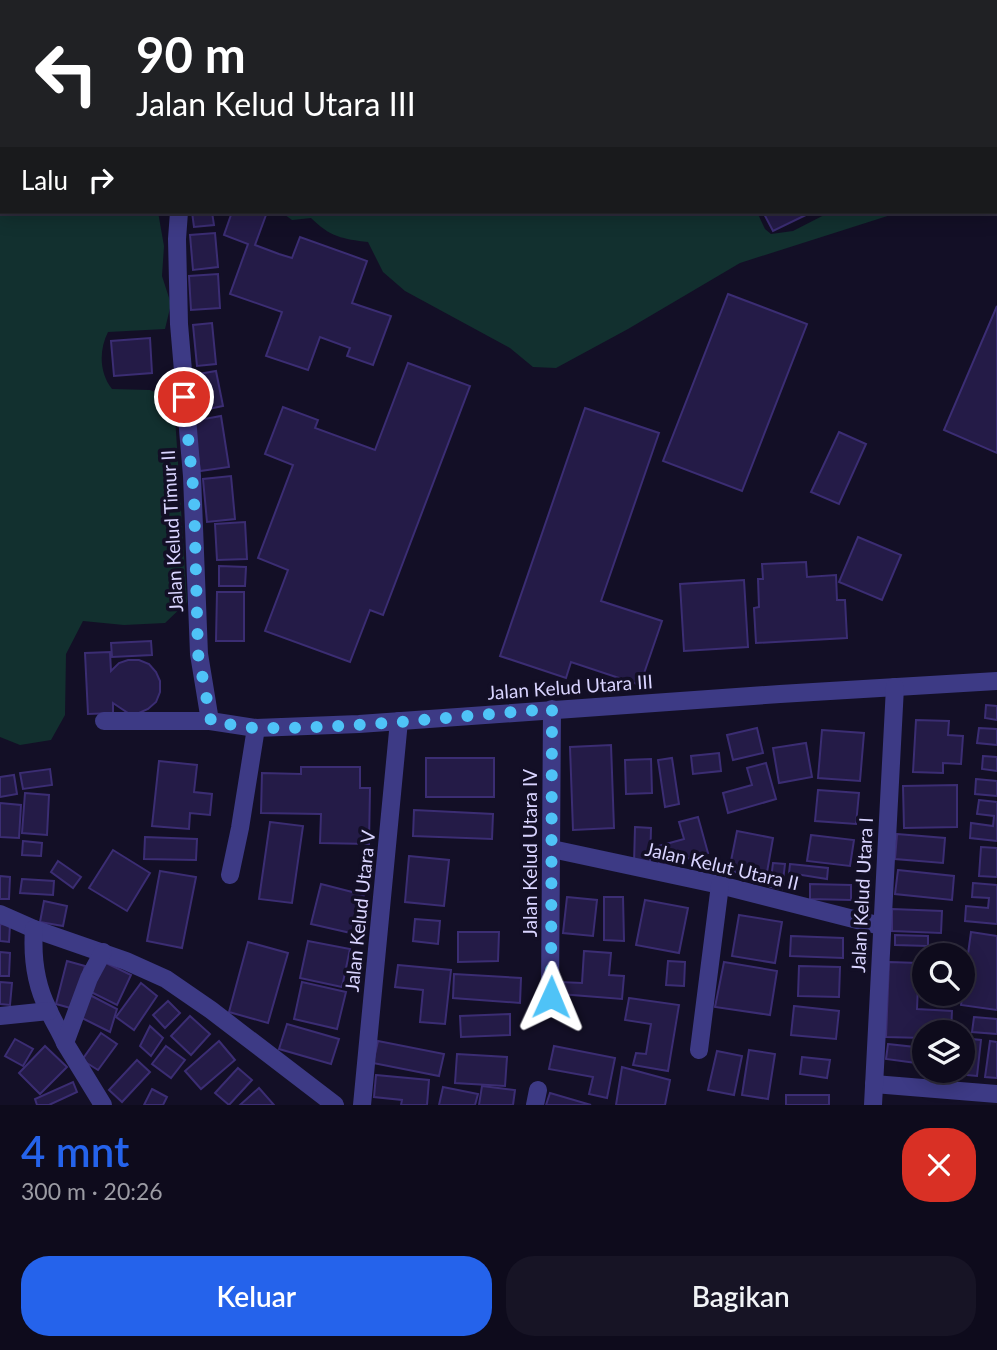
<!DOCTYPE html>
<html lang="id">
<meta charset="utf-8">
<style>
body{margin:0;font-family:Lato,sans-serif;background:#171425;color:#f1f3f6;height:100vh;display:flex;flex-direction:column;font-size:26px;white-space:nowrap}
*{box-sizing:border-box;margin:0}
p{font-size:23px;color:#9b9ba3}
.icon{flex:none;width:38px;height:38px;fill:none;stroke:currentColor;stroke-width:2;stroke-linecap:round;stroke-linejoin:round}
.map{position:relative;height:1105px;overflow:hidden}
.panel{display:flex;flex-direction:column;background:#0e0b1c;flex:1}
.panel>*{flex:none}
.top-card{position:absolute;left:0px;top:0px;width:998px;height:214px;box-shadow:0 4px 18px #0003,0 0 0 2px #2e2b3b;background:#202124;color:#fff;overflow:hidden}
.fabs{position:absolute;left:912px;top:943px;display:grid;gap:14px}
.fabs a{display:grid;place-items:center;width:63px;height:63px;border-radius:50%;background:#0e0b1c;box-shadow:0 4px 18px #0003,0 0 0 2px #2e2b3b;font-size:35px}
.pin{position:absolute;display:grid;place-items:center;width:60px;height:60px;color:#fff;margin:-30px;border:4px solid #fff;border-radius:50%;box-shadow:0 2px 7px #0007}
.me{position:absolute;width:77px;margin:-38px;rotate:1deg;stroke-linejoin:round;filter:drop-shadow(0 0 5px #0008)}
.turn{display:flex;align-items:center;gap:24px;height:147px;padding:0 21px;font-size:32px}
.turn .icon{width:91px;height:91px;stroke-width:2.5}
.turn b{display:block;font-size:49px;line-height:60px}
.then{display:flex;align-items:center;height:66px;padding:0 21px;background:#0003;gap:14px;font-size:26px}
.round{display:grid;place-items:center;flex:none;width:74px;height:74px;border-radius:28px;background:#171425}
.headline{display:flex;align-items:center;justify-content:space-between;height:119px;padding:0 21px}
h1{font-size:42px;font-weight:600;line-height:52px;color:#2563eb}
.cta{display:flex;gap:14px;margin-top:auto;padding:14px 21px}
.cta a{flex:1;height:80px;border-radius:28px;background:#2563eb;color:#fff;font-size:28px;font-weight:600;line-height:80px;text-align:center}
.cta a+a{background:#171425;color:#f1f3f6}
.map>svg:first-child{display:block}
.green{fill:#12302f}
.building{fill:#241b47;stroke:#3b2d73;stroke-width:2}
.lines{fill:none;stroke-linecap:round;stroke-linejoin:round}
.minor{stroke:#3d3a85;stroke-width:18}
.route{stroke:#4fc3f7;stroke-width:12;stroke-dasharray:0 21.6}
.labels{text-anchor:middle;stroke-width:7;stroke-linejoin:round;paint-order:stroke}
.street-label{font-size:19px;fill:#d9d4ff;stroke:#130f26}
</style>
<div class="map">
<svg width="997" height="1105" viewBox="0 0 997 1105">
<rect width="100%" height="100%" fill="#130f26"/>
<!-- green -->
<g class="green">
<path d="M0 81 2 212H158L164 246 162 276 171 304 165 329 108 332C99 350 99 372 112 389L150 390 174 401 187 602 165 623 124 625 83 621 66 654 65 715 51 740 20 745 0 737Z"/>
<path d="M281 212H757L765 229 771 234 793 231 830 212H900L740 263 628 329 556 368 533 367 510 348 405 291 383 272 368 242C343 239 330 237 311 218L292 220Z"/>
</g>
<!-- building -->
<g class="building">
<rect x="272" y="0" width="73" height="2"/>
<polygon points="192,212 212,212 214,225 194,227"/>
<polygon points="232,212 255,212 266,215 255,245 279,254 292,258 300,237 367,261 352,303 391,316 373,365 347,356 350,348 320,337 308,370 266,356 282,312 230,294 248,244 224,235"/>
<polygon points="763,212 812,212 773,231"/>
<polygon points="215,233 218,267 193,270 190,235"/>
<polygon points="218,274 220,308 191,310 189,276"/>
<polygon points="728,294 807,324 742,491 663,461"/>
<polygon points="997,306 997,453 944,430"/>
<polygon points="212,323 216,364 197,366 193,325"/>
<polygon points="150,338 152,373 114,376 111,341"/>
<polygon points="408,363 470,386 383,615 370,610 350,662 265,631 288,570 258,558 293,465 265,454 283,407 318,420 315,428 375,450"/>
<polygon points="216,371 223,406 194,412 187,376"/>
<polygon points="585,408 659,433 601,601 662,621 640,685 571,662 566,678 500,656"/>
<polygon points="221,416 229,467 200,471 193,421"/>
<polygon points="839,432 866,444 839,504 811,492"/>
<polygon points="231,476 235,519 207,522 203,479"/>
<polygon points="245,522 247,559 217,560 215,524"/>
<polygon points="858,537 901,555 882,600 839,582"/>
<polygon points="806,562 807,577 836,575 837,600 845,600 847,638 756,643 754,608 759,607 758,579 763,579 762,564"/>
<polygon points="219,566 246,567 245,586 219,586"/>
<polygon points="744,580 748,647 684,651 680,584"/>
<polygon points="217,592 244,592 244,641 216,641"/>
<polygon points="151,641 152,655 112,657 111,643"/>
<polygon points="110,652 111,671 119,663 128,660 139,660 149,664 156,672 160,681 160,692 156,702 148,709 139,713 128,713 113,703 113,713 88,714 85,653"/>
<polygon points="986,705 997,706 997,720 985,718"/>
<polygon points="916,720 949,721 948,735 963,736 961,764 943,763 943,773 913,772"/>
<polygon points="757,728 763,753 733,760 727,735"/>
<polygon points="979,728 997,729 997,745 977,743"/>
<polygon points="822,730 864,733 860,781 818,778"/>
<polygon points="806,743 812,777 779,783 773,748"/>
<polygon points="611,745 614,828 573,830 570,747"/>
<polygon points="719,753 721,771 693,774 691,756"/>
<polygon points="983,756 997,757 997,771 982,769"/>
<rect x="426" y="758" width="68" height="39"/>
<polygon points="672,758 679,804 665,807 658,760"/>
<polygon points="651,759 652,793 626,794 625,760"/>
<polygon points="159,761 197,765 194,792 212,794 210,815 190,813 189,829 152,826"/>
<polygon points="766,763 776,799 728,813 723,793 752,785 747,768"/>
<polygon points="301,767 360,767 360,788 370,788 369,844 320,843 321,814 261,813 262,773 301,774"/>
<polygon points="50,769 52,785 23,789 20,773"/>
<polygon points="14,775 17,794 0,797 0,777"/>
<polygon points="976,779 997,781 997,796 975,794"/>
<polygon points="957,785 957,827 904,828 903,786"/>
<polygon points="818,790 859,793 856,824 815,821"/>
<polygon points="25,793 49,795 47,835 22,833"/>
<polygon points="979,800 997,802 997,841 970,838 971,823 993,826 994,816 977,814"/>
<polygon points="0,803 21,805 19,838 0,837"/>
<polygon points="414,810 493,814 492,839 413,836"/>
<polygon points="698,817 708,853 660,866 655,847 684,839 679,822"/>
<polygon points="270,822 303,826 292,903 259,899"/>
<polygon points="635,827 651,828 650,865 634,864"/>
<polygon points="737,831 773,838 766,878 729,871"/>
<polygon points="897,834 945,838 943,863 895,859"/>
<polygon points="811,835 854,840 850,866 807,861"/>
<polygon points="145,837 197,839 196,860 144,859"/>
<polygon points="23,841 42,843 41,856 22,855"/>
<polygon points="981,847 997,848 997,877 979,876"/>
<polygon points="113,850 150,873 127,911 89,888"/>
<polygon points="409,856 449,860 444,906 405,902"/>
<polygon points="58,861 81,877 73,888 51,872"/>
<polygon points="773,863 785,864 782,889 770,887"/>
<polygon points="790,864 828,868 827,879 789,873"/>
<polygon points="898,870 954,876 952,900 895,894"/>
<polygon points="160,871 196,877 182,948 147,941"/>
<polygon points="0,876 10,877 9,899 0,899"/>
<polygon points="22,879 54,881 53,895 20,893"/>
<polygon points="973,883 997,885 997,924 965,921 966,906 988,908 989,898 972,897"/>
<polygon points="321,884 364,895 355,934 311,924"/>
<polygon points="810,884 851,885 851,900 810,899"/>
<polygon points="567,897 597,900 593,936 563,933"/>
<polygon points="604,897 623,897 624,941 604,940"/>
<polygon points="645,900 688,908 679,953 636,945"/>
<polygon points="44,901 67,906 63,926 40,922"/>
<polygon points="892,909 942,911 941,933 892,931"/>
<polygon points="739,915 782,922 775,963 732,956"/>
<polygon points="415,919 440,921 438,944 413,941"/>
<polygon points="0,924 10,925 9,942 0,941"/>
<polygon points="458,932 499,932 498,961 458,962"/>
<polygon points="971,932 997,936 997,1010 961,1005"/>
<polygon points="895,935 928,936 928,946 895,945"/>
<polygon points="791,936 843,938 843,958 790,956"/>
<polygon points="308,941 350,949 342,987 300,978"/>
<polygon points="248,942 288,953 268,1023 229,1012"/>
<polygon points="584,951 611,953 609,975 624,976 622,999 560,994 560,982 582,983"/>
<polygon points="0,952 10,953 9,976 0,976"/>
<polygon points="67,961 85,966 74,1009 56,1004"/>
<polygon points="102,961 131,975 117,1005 87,990"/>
<polygon points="668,961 685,962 684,986 666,985"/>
<polygon points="724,962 777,971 770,1015 715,1007"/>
<polygon points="889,962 919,963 917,1009 952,1011 951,1032 924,1032 924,1038 886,1037"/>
<polygon points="398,965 451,970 445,1024 420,1022 423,990 395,987"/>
<polygon points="799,966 840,967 839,997 798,996"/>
<polygon points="454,974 521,978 520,1003 453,998"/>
<polygon points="0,982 12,983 10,1005 0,1004"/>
<polygon points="302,982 346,992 337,1029 294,1019"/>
<polygon points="141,983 157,996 134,1030 116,1017"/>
<polygon points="88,994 117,1009 110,1032 78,1016"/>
<polygon points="629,998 679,1005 668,1071 633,1065 636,1053 646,1054 651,1024 625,1020"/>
<polygon points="168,1001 180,1013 165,1028 153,1015"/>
<polygon points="794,1006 839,1011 836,1039 791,1035"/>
<polygon points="510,1014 510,1035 461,1037 460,1016"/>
<polygon points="190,1016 210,1034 191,1055 171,1036"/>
<polygon points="974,1017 997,1019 997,1034 972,1032"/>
<polygon points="287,1024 339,1039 331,1064 279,1049"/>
<polygon points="150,1026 163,1038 151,1056 140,1046"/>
<polygon points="101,1033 117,1044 98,1070 82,1060"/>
<polygon points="962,1038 981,1040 977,1076 956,1074 956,1071 962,1071"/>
<polygon points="15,1039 33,1049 23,1066 5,1056"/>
<polygon points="219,1041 235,1060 201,1089 185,1071"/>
<polygon points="378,1041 444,1054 439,1076 373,1063"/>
<polygon points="990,1041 997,1042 997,1078 985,1077"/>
<polygon points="888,1044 924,1048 924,1064 886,1059"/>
<polygon points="45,1046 67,1067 40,1094 19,1073"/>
<polygon points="166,1046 185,1060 171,1078 152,1064"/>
<polygon points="554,1046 615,1058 607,1098 589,1094 593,1077 549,1069"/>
<polygon points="749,1050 775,1054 768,1099 742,1095"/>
<polygon points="717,1051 742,1056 734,1095 708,1090"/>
<polygon points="457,1054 507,1057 505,1086 455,1083"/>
<polygon points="802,1057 830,1060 827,1078 800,1074"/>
<polygon points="137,1060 150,1072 122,1102 109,1090"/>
<polygon points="622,1067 670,1080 665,1105 616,1105"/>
<polygon points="238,1068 252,1080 229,1105 215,1093"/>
<polygon points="376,1075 429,1080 427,1105 401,1105 402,1100 374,1097"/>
<polygon points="73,1082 77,1092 49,1105 37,1105 35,1099"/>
<polygon points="482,1086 515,1090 513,1105 479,1105"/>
<polygon points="443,1087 478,1094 475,1105 439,1105"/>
<polygon points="259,1088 274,1105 240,1105"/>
<polygon points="152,1089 167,1097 163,1105 144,1105"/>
<polygon points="550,1093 591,1105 546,1105"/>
<rect x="786" y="1095" width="43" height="10"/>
</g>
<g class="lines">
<!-- minor -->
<g class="minor">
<polyline points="81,0 83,2"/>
<polyline points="824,0 825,2"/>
<polyline points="583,2 588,0"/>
<polyline points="996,155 997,155"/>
<polyline points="179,212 177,239 179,324 192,476 199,654 210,721"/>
<polyline points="104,721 210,721 256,728 359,724 780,694 997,681"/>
<polyline points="552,849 720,885 881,926"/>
<polyline points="230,875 240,828 256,728"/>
<polyline points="0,914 34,929 126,961 166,979 211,1010 335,1105"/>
<path d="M34 929C32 957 35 983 48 1009 53 1021 60 1031 65 1043"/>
<polyline points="103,952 89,978 65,1043 103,1105"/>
<polyline points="550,997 552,709"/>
<polyline points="0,1016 49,1011"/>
<polyline points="699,1050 720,885"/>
<polyline points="874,1084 997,1094"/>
<polyline points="362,1105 399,721"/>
<polyline points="535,1105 538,1090"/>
<polyline points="873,1105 895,687"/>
</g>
</g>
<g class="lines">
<!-- route -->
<path class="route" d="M184 397 194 496 198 654 211 721C226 723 242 728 258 728 356 729 454 716 552 709L551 997"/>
</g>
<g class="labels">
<!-- street labels -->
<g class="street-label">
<text transform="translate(172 531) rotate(-93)" y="7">Jalan Kelud Timur II</text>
<text transform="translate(570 687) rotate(-4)" y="7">Jalan Kelud Utara III</text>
<text transform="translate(530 853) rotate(-90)" y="7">Jalan Kelud Utara IV</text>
<text transform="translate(722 866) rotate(13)" y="7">Jalan Kelut Utara II</text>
<text transform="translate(862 895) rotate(-87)" y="7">Jalan Kelud Utara I</text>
<text transform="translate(360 911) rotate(-84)" y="7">Jalan Kelud Utara V</text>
</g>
</g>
</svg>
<div class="fabs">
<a><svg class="icon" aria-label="search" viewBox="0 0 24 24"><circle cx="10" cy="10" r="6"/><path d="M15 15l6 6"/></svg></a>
<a><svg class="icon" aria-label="layers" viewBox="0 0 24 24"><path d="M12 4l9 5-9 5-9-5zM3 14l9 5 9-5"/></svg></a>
</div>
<div class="pin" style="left:184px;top:397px;background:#d93025"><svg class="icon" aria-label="arrive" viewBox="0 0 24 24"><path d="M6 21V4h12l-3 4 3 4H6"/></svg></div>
<svg class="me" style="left:551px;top:997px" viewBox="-20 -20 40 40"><path d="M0-17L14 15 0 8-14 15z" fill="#4fc3f7" stroke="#fff" stroke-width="4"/></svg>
<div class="top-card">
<div class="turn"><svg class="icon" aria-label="left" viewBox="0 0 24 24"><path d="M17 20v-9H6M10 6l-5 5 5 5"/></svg><div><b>90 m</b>Jalan Kelud Utara III</div></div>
<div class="then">Lalu<svg class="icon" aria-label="right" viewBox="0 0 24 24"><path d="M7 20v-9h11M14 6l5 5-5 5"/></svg></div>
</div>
</div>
<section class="panel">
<div class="headline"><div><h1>4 mnt</h1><p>300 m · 20:26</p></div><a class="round" style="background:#d93025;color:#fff"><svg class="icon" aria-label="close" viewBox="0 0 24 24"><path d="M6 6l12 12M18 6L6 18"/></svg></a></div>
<div class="cta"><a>Keluar</a><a>Bagikan</a></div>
</section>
